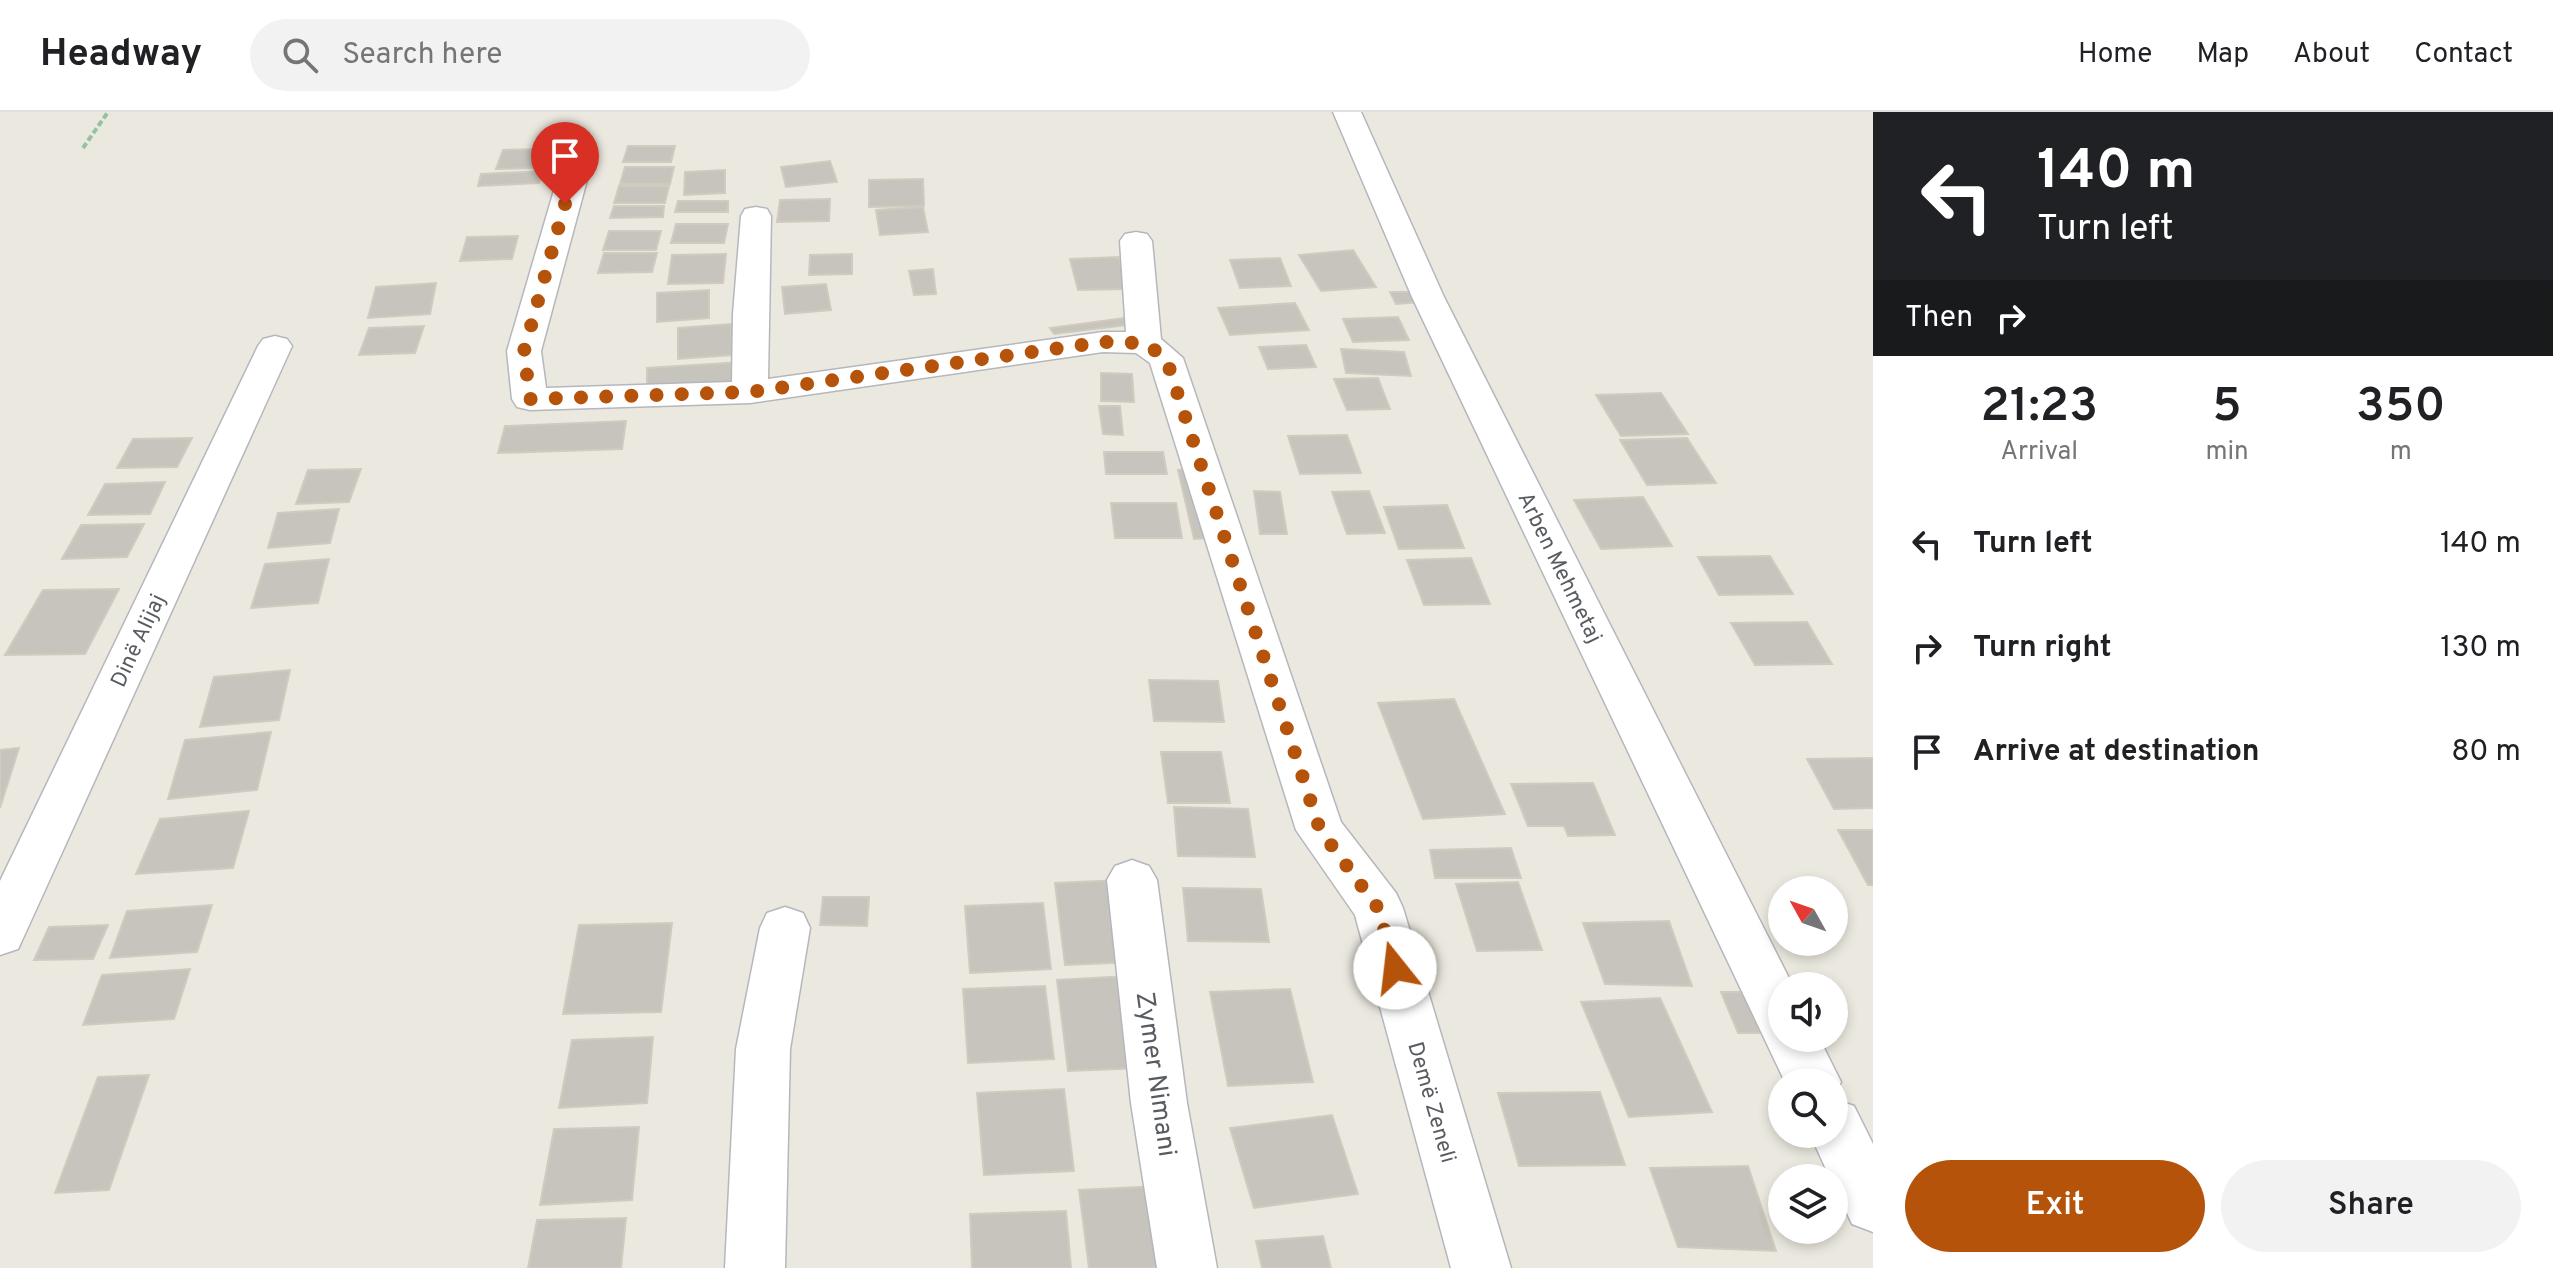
<!DOCTYPE html>
<meta charset="utf-8">
<style>
body{margin:0;font-family:Overpass,sans-serif;background:#f2f2f2;color:#202124;height:100vh;display:flex;flex-direction:column;font-size:30px;white-space:nowrap}
*{box-sizing:border-box;margin:0}
p{font-size:26px;color:#757577}
.icon{flex:none;width:44px;height:44px;fill:none;stroke:currentColor;stroke-width:2;stroke-linecap:round;stroke-linejoin:round}
.map{position:relative;flex:1;overflow:hidden}
.sheet{display:flex;flex-direction:column;background:#fff;width:680px}
.sheet>*{flex:none}
.banner{background:#202124;color:#fff;overflow:hidden}
.needle{width:52px;rotate:310deg}
.tools{position:absolute;left:1768px;top:764px;display:grid;gap:16px}
.tools a{display:grid;place-items:center;width:80px;height:80px;border-radius:50%;background:#fff;box-shadow:0 4px 12px #0003;font-size:40px}
.pin{position:absolute;display:grid;place-items:center;width:68px;height:68px;color:#fff;margin:-82px -34px;border-radius:50% 50% 50% 0;rotate:-45deg;box-shadow:0 0 8px #0007}
.pin .icon{rotate:45deg}
.me{position:absolute;width:88px;margin:-44px;rotate:344deg;stroke-linejoin:round;filter:drop-shadow(0 0 6px #0008)}
.turn{display:flex;align-items:center;gap:28px;height:168px;padding:0 32px;font-size:36px}
.turn .icon{width:104px;height:104px;stroke-width:2.5}
.turn b{display:block;font-size:56px;line-height:68px}
.then{display:flex;align-items:center;height:76px;padding:0 32px;background:#0003;gap:16px;font-size:30px}
.eta{display:flex;justify-content:space-evenly;align-items:center;height:136px;text-align:center}
.eta b{font-size:48px;font-weight:600;line-height:56px}
.action{display:flex;gap:16px;margin-top:auto;padding:16px 32px}
.action a{flex:1;height:92px;border-radius:48px;background:#b45309;color:#fff;font-size:32px;font-weight:600;line-height:92px;text-align:center}
.action a+a{background:#f2f2f2;color:#202124}
ul{padding:0;list-style:none}
li{display:flex;align-items:center;gap:24px;height:104px;padding:0 32px}
li div{flex:1}
li b{display:block;font-size:30px}
li em{font-style:normal}
header{display:flex;align-items:center;gap:48px;box-sizing:border-box;height:112px;padding:0 40px;background:#fff;border-bottom:2px solid #e0e0e0}
header strong{font-size:38px}
nav{display:flex;gap:44px;margin-inline-start:auto;font-size:28px}
.search{width:560px;height:72px;background:#f2f2f2;display:flex;align-items:center;gap:20px;box-sizing:border-box;padding:0 28px;border-radius:44px;color:#757577;font-size:30px}
main{display:flex;flex:1;min-height:0}
.map>svg:first-child{display:block}
.building{fill:#c6c4bd;stroke:#d0cbbe;stroke-width:2}
.lines{fill:none;stroke-linecap:round;stroke-linejoin:round}
.minor-casing{stroke:#b5b7bc;stroke-width:3}
.path{stroke:#94c2a2;stroke-width:4;stroke-dasharray:6 3;stroke-linecap:butt}
.minor{fill:#fff;fill-rule:evenodd}
.route{stroke:#b45309;stroke-width:14;stroke-dasharray:0 25.2}
.labels{text-anchor:middle;stroke-width:6;stroke-linejoin:round;paint-order:stroke}
.street-label{font-size:22px;fill:#585c60;stroke:#fff}
.near-street-label{font-size:26px;fill:#585c60;stroke:#fff}
</style>
<header>
<strong>Headway</strong>
<div class="search"><svg class="icon" aria-label="search" viewBox="0 0 24 24"><circle cx="10" cy="10" r="6"/><path d="M15 15l6 6"/></svg>Search here</div>
<nav><a>Home</a><a>Map</a><a>About</a><a>Contact</a></nav>
</header>
<main>
<div class="map">
<svg width="1873" height="1156" viewBox="0 0 1873 1156">
<rect width="100%" height="100%" fill="#ebe9df"/>
<!-- building -->
<g class="building">
<polygon points="628,34 675,34 671,50 623,50"/>
<polygon points="542,37 536,56 496,57 503,38"/>
<polygon points="830,49 837,70 786,75 781,55"/>
<polygon points="625,55 674,55 670,72 620,72"/>
<polygon points="725,58 725,81 684,83 685,60"/>
<polygon points="542,59 539,71 478,74 481,62"/>
<polygon points="923,67 924,94 869,95 869,68"/>
<polygon points="619,74 669,74 665,91 614,91"/>
<polygon points="830,87 829,109 777,110 780,88"/>
<polygon points="678,89 728,89 728,100 675,100"/>
<polygon points="614,94 664,94 663,105 610,106"/>
<polygon points="923,95 928,120 880,123 876,98"/>
<polygon points="676,112 728,112 724,131 671,131"/>
<polygon points="609,119 661,119 656,138 603,138"/>
<polygon points="518,124 512,147 460,149 467,125"/>
<polygon points="1353,138 1376,175 1321,179 1299,143"/>
<polygon points="604,141 657,141 652,160 598,161"/>
<polygon points="726,142 723,171 668,172 672,143"/>
<polygon points="852,142 852,162 809,163 810,143"/>
<polygon points="1119,145 1127,177 1078,178 1070,147"/>
<polygon points="1280,146 1291,174 1240,176 1230,148"/>
<polygon points="933,157 936,182 914,183 909,159"/>
<polygon points="436,171 430,202 368,206 376,175"/>
<polygon points="826,172 831,198 785,202 782,175"/>
<polygon points="709,178 709,206 657,210 657,181"/>
<polygon points="1390,180 1417,180 1422,190 1396,192"/>
<polygon points="1295,191 1309,218 1230,223 1218,196"/>
<polygon points="1398,205 1409,228 1353,230 1343,207"/>
<polygon points="1124,206 1128,213 1054,222 1050,216"/>
<polygon points="731,212 732,243 678,247 678,216"/>
<polygon points="424,214 415,241 359,243 369,216"/>
<polygon points="1306,233 1316,255 1268,257 1259,235"/>
<polygon points="1341,237 1404,240 1411,264 1346,261"/>
<polygon points="742,250 746,270 647,277 647,256"/>
<polygon points="1101,261 1132,262 1134,290 1101,289"/>
<polygon points="1378,266 1390,297 1347,298 1334,267"/>
<polygon points="1661,281 1688,322 1621,324 1596,283"/>
<polygon points="1099,294 1120,294 1123,323 1103,322"/>
<polygon points="626,309 622,337 498,341 505,314"/>
<polygon points="1347,323 1361,361 1300,362 1288,324"/>
<polygon points="192,326 177,355 117,356 133,327"/>
<polygon points="1687,326 1716,371 1647,373 1620,328"/>
<polygon points="1104,340 1163,340 1167,362 1106,362"/>
<polygon points="361,357 349,390 296,392 308,358"/>
<polygon points="1194,357 1211,426 1194,427 1178,358"/>
<polygon points="165,370 150,402 88,403 105,372"/>
<polygon points="1254,379 1280,380 1287,422 1260,422"/>
<polygon points="1369,379 1385,421 1347,422 1332,380"/>
<polygon points="1643,385 1672,434 1601,437 1574,388"/>
<polygon points="1111,391 1176,391 1182,426 1115,426"/>
<polygon points="1447,393 1464,436 1399,437 1384,395"/>
<polygon points="339,397 330,431 268,436 278,401"/>
<polygon points="144,412 127,445 62,447 81,413"/>
<polygon points="1770,444 1793,482 1719,483 1698,445"/>
<polygon points="1471,446 1490,492 1424,493 1407,448"/>
<polygon points="329,447 318,491 251,496 265,452"/>
<polygon points="119,477 85,542 5,543 43,478"/>
<polygon points="1807,510 1832,552 1755,553 1731,511"/>
<polygon points="290,558 279,608 200,615 214,565"/>
<polygon points="1149,568 1218,569 1224,610 1154,609"/>
<polygon points="1454,587 1505,702 1423,707 1378,591"/>
<polygon points="271,620 257,678 168,687 185,628"/>
<polygon points="19,636 0,696 0,638"/>
<polygon points="1161,640 1221,640 1230,691 1168,691"/>
<polygon points="1873,646 1873,696 1834,697 1807,647"/>
<polygon points="1593,671 1615,723 1568,724 1564,714 1528,714 1511,672"/>
<polygon points="1174,695 1248,697 1255,745 1178,744"/>
<polygon points="249,699 233,756 136,762 160,707"/>
<polygon points="1838,718 1873,718 1873,773 1868,773"/>
<polygon points="1511,736 1521,766 1435,766 1430,738"/>
<polygon points="1123,768 1136,850 1065,853 1055,771"/>
<polygon points="1518,770 1542,838 1477,839 1456,772"/>
<polygon points="1183,776 1261,777 1269,830 1188,829"/>
<polygon points="823,785 869,785 867,814 820,813"/>
<polygon points="1043,791 1051,857 970,861 965,794"/>
<polygon points="212,793 197,840 110,846 127,799"/>
<polygon points="1669,809 1692,874 1605,872 1583,811"/>
<polygon points="672,811 661,900 563,902 579,813"/>
<polygon points="108,813 93,847 34,848 49,815"/>
<polygon points="190,857 174,907 83,913 102,863"/>
<polygon points="1128,864 1143,956 1068,959 1057,868"/>
<polygon points="1045,874 1054,947 968,951 963,877"/>
<polygon points="1290,877 1313,970 1228,974 1210,880"/>
<polygon points="1721,880 1761,880 1778,921 1738,921"/>
<polygon points="1660,886 1712,1000 1629,1005 1581,890"/>
<polygon points="653,925 647,991 559,996 572,928"/>
<polygon points="149,963 109,1078 55,1081 98,965"/>
<polygon points="1064,977 1074,1059 984,1063 977,981"/>
<polygon points="1600,980 1625,1053 1519,1054 1498,981"/>
<polygon points="1332,1003 1358,1082 1254,1096 1230,1016"/>
<polygon points="639,1015 632,1088 540,1093 554,1017"/>
<polygon points="1748,1054 1776,1139 1678,1135 1650,1056"/>
<polygon points="1159,1074 1172,1156 1089,1156 1079,1078"/>
<polygon points="1066,1099 1071,1156 972,1156 970,1102"/>
<polygon points="626,1106 621,1156 528,1156 537,1108"/>
<polygon points="1323,1124 1331,1156 1262,1156 1256,1129"/>
</g>
<g class="lines">
<defs>
<g id="minor">
<polygon points="1333,0 1361,0 1444,185 1793,874 1782,874 1782,926 1819,926 1841,970 1834,984 1834,970 1785,970 1412,185"/>
<polygon points="572,59 582,62 587,68 541,239 546,276 732,270 733,202 741,104 745,97 756,95 767,97 771,104 768,267 1103,220 1126,220 1120,129 1125,122 1136,120 1147,122 1152,129 1161,227 1183,246 1341,710 1396,781 1403,796 1511,1156 1451,1156 1355,803 1296,718 1150,251 1136,241 1103,240 750,291 530,298 517,295 512,287 507,239 557,68 562,62"/>
<polygon points="275,224 287,227 292,234 25,822 18,837 0,843 0,769 258,234 263,227"/>
<polygon points="1132,748 1149,754 1157,768 1187,991 1217,1156 1157,1156 1131,991 1107,768 1115,754"/>
<polygon points="785,795 803,801 810,816 790,937 785,1156 725,1156 736,937 760,816 767,801"/>
<polygon points="1834,987 1854,994 1873,1032 1873,1120 1852,1112 1834,1073 1834,1066 1830,1066 1810,1022 1834,1022"/>
</g>
</defs>
<!-- minor casing -->
<use href="#minor" class="minor-casing"/>
<!-- path -->
<polyline class="path" points="83,36 108,0"/>
<!-- minor -->
<use href="#minor" class="minor"/>
</g>
<g class="lines">
<!-- route -->
<polyline class="route" points="565,92 524,239 530,287 750,280 1103,230 1144,231 1166,246 1320,718 1378,796 1395,856"/>
</g>
<g class="labels">
<!-- street labels -->
<g class="street-label">
<text transform="translate(1561 455) rotate(64)" y="8">Arben Mehmetaj</text>
<text transform="translate(137 528) rotate(-65)" y="8">Dinë Alijaj</text>
<text transform="translate(1433 990) rotate(74)" y="8">Demë Zeneli</text>
</g>
<!-- near-street labels -->
<g class="near-street-label">
<text transform="translate(1157 962) rotate(82)" y="9">Zymer Nimani</text>
</g>
</g>
</svg>
<div class="tools">
<a><svg class="needle" viewBox="-14 -14 28 28"><path d="M0-13l5 13h-10z" fill="#e53935"/><path d="M0 13l5-13h-10z" fill="#757577"/></svg></a>
<a><svg class="icon" aria-label="sound" viewBox="0 0 24 24"><path d="M4 9h4l5-4v14l-5-4H4zM17 9q2 3 0 6"/></svg></a>
<a><svg class="icon" aria-label="search" viewBox="0 0 24 24"><circle cx="10" cy="10" r="6"/><path d="M15 15l6 6"/></svg></a>
<a><svg class="icon" aria-label="layers" viewBox="0 0 24 24"><path d="M12 4l9 5-9 5-9-5zM3 14l9 5 9-5"/></svg></a>
</div>
<div class="pin" style="left:565px;top:92px;background:#d93025"><svg class="icon" aria-label="arrive" viewBox="0 0 24 24"><path d="M6 21V4h12l-3 4 3 4H6"/></svg></div>
<svg class="me" style="left:1395px;top:856px" viewBox="-20 -20 40 40"><circle r="19" fill="#fff"/><path d="M0-13L10 11 0 6-10 11z" fill="#b45309"/></svg>
</div>
<section class="sheet">
<div class="banner">
<div class="turn"><svg class="icon" aria-label="left" viewBox="0 0 24 24"><path d="M17 20v-9H6M10 6l-5 5 5 5"/></svg><div><b>140 m</b>Turn left</div></div>
<div class="then">Then<svg class="icon" aria-label="right" viewBox="0 0 24 24"><path d="M7 20v-9h11M14 6l5 5-5 5"/></svg></div>
</div>
<div class="eta">
<div><b>21:23</b><p>Arrival</p></div>
<div><b>5</b><p>min</p></div>
<div><b>350</b><p>m</p></div>
</div>
<ul>
<li><svg class="icon" aria-label="left" viewBox="0 0 24 24"><path d="M17 20v-9H6M10 6l-5 5 5 5"/></svg><div><b>Turn left</b></div><em>140 m</em></li>
<li><svg class="icon" aria-label="right" viewBox="0 0 24 24"><path d="M7 20v-9h11M14 6l5 5-5 5"/></svg><div><b>Turn right</b></div><em>130 m</em></li>
<li><svg class="icon" aria-label="arrive" viewBox="0 0 24 24"><path d="M6 21V4h12l-3 4 3 4H6"/></svg><div><b>Arrive at destination</b></div><em>80 m</em></li>
</ul>
<div class="action"><a>Exit</a><a>Share</a></div>
</section>
</main>
